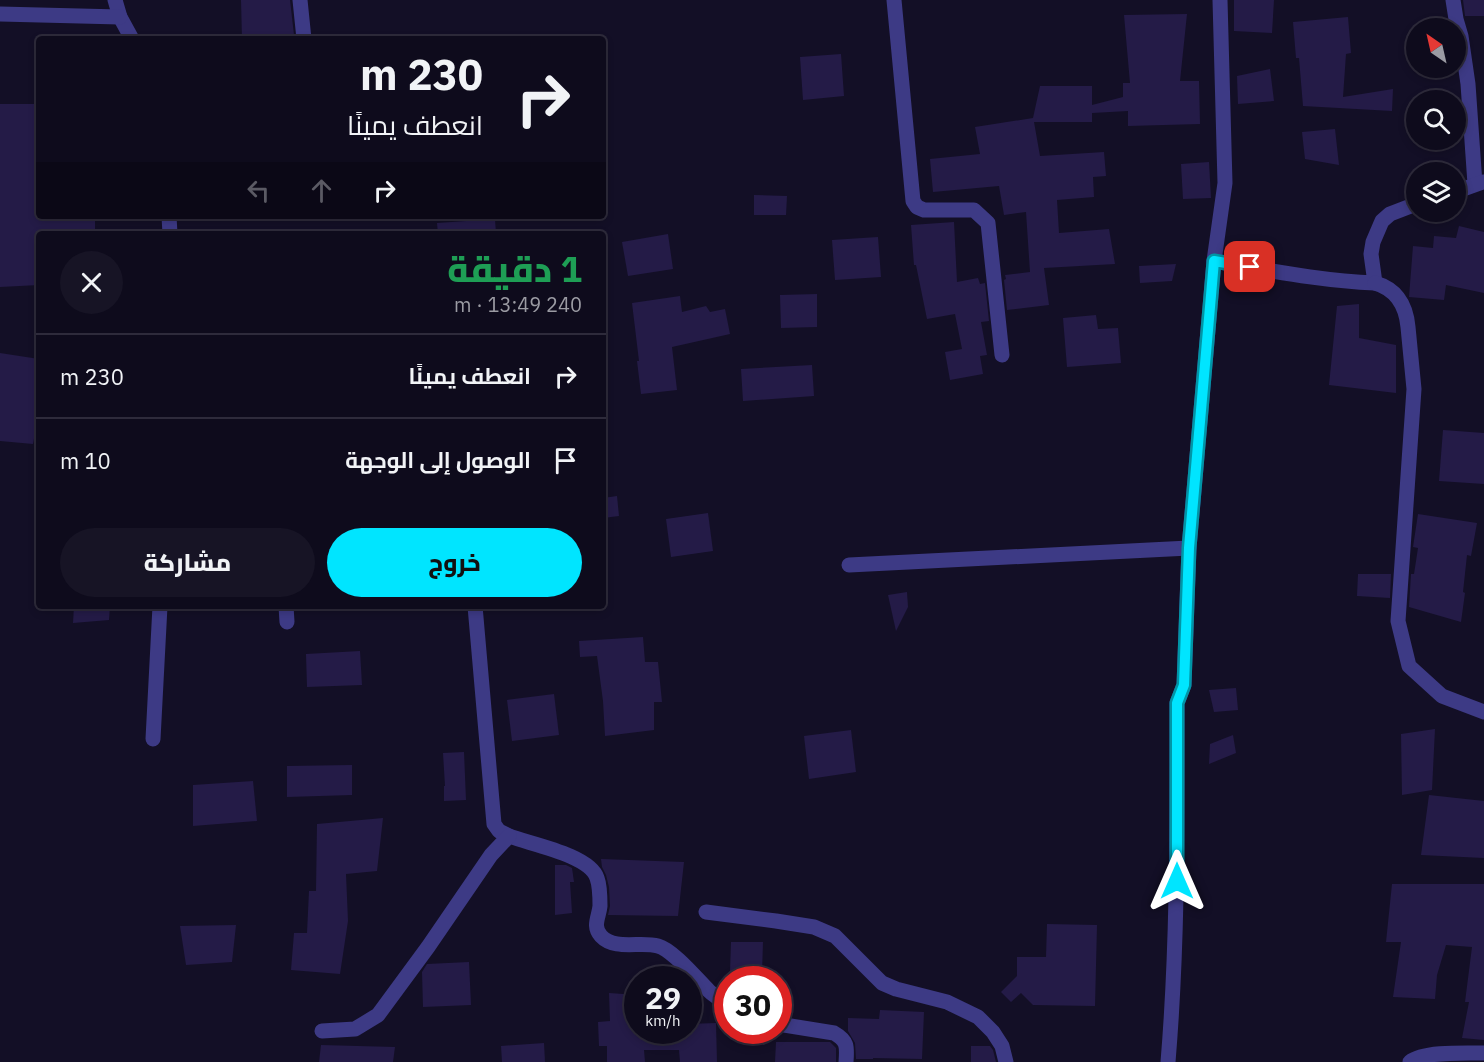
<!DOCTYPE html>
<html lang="ar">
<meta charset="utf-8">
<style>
body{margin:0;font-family:"IBM Plex Sans",Cairo,sans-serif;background:#171425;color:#f1f3f6;direction:rtl;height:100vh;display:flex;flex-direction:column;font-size:22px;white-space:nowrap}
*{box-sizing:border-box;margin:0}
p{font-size:20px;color:#9b9ba3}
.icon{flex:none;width:33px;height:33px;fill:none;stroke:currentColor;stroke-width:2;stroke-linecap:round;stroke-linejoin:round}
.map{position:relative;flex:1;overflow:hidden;direction:ltr}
.drawer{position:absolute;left:36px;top:231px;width:570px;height:378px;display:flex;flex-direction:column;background:#0e0b1c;border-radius:6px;box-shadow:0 3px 9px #0003,0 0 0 2px #2e2b3b;direction:rtl}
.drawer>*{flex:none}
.guide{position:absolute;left:36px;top:36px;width:570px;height:183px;border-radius:6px;box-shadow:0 3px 9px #0003,0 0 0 2px #2e2b3b;direction:rtl;background:#0e0b1c;color:#f1f3f6;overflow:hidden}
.needle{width:39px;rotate:326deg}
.buttons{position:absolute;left:1406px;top:18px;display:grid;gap:12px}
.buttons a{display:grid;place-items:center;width:60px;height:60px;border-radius:50%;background:#0e0b1c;box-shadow:0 3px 9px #0003,0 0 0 2px #2e2b3b;font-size:30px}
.speed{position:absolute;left:624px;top:966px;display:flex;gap:12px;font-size:30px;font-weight:700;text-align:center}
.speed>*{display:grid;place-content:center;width:78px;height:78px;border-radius:50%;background:#0e0b1c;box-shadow:0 3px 9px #0003,0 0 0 2px #2e2b3b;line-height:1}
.speed small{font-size:15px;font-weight:400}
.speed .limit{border:9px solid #d22;background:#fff;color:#111}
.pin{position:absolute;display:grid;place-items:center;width:51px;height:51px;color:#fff;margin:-26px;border-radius:12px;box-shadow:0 3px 9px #0006}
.me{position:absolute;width:66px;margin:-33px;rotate:0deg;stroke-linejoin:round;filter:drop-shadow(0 0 4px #0008)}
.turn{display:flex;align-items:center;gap:21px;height:126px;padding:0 24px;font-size:27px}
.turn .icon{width:78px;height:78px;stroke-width:2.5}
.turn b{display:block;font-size:42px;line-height:51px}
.lanes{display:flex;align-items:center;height:57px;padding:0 24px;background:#0003;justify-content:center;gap:30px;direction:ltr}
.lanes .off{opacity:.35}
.round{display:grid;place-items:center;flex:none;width:63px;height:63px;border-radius:32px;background:#171425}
.head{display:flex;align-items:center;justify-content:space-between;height:102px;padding:0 24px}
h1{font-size:36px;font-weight:800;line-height:45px;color:#1e9e55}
.button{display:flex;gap:12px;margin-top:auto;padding:12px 24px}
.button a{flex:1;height:69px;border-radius:36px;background:#00e5ff;color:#111;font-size:24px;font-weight:800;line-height:69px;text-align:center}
.button a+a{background:#171425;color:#f1f3f6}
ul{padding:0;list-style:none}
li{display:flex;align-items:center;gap:18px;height:84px;padding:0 24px;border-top:2px solid #2e2b3b}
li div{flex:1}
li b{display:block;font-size:22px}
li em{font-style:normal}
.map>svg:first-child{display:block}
.building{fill:#241b47}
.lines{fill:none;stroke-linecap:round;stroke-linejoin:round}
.minor{stroke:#3d3a85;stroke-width:15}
.route-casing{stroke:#0095a6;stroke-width:15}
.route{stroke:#00e5ff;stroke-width:10}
</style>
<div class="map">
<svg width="1484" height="1062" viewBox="0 0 1484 1062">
<rect width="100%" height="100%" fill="#130f26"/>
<!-- building -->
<g class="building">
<polygon points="241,0 290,0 294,35 266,39 242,39"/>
<polygon points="1234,0 1274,0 1272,33 1234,31"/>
<polygon points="1463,0 1484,0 1484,16 1465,16"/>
<polygon points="1187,14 1180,81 1199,81 1200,124 1128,126 1128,111 1092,113 1092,122 1034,122 1040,156 1104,152 1106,176 1093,177 1094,197 1057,200 1059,233 1109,229 1115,264 1044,268 1049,305 1007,310 1004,280 1006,279 1005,275 1030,272 1026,212 1004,215 999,186 933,192 930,159 980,154 975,127 1033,118 1040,86 1092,86 1092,105 1123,97 1123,83 1130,83 1124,15"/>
<polygon points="1348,17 1351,53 1346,54 1343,97 1393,89 1392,111 1303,106 1299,58 1296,58 1293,22"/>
<polygon points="841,54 844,96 803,100 800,57"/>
<polygon points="1270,69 1274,101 1238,104 1237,76"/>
<polygon points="0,104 39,104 39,216 95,216 95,234 39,234 39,285 0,287"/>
<polygon points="1335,129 1339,165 1305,159 1302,132"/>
<polygon points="1209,162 1211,198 1183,199 1181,164"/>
<polygon points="754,195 787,196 786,215 754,215"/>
<polygon points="495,219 496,234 438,234 437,223"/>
<polygon points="954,222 957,282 978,278 980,284 985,283 989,321 981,322 987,355 980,356 983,374 950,380 945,352 962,349 955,314 927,319 916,265 914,265 911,225"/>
<polygon points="1459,226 1484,232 1484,293 1446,285 1444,300 1409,297 1413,246 1433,248 1434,236 1456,238"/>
<polygon points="668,234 673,269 628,276 622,242"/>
<polygon points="878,237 881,277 835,280 832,240"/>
<polygon points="1176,264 1172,281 1140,283 1139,266"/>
<polygon points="817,294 817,327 781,328 780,295"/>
<polygon points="680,296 682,312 706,306 710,312 725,309 730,334 672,347 677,390 641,394 637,361 639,361 632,303"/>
<polygon points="1359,304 1359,338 1396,345 1396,393 1329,385 1337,306"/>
<polygon points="1096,315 1098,329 1118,328 1121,363 1067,367 1063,318"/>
<polygon points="0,353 39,359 39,413 33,444 0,441"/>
<polygon points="812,365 814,396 743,401 741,369"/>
<polygon points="1443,430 1484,433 1484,484 1439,481"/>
<polygon points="617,496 619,516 603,518 603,498"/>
<polygon points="708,513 713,551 671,557 666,519"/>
<polygon points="1418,514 1477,523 1471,556 1467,555 1463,592 1465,593 1461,622 1409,607 1411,574 1414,574 1418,548 1413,547"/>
<polygon points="1358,574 1391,574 1390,598 1357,596"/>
<polygon points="907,592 908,607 896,631 888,595"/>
<polygon points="74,606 110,606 109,620 73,623"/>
<polygon points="643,637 645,662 658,662 662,702 654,702 654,730 605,736 603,701 597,656 580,657 579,641"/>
<polygon points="360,651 362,685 307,687 306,654"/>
<polygon points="1236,688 1238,710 1214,712 1209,690"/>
<polygon points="554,694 559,735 512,741 507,700"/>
<polygon points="1435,729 1432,790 1402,795 1401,734"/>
<polygon points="851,730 856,772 809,779 804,736"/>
<polygon points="1233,735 1236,753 1209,764 1210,744"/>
<polygon points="464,752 466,800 444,801 444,786 445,786 443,753"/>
<polygon points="352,765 352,795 287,797 287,766"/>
<polygon points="253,781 257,821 193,826 193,785"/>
<polygon points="1429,795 1484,801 1484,858 1421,855"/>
<polygon points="383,818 377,871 346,874 348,921 340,974 291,970 294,933 307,933 309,891 316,891 317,824"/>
<polygon points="601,859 684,862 678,916 608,915 610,906 609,887 606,875 602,867"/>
<polygon points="555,865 566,865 572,868 574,882 570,882 572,913 555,915"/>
<polygon points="1392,884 1484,884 1484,1040 1462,1038 1469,1002 1465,1002 1472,947 1446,945 1437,975 1435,999 1393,997 1401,942 1386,942"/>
<polygon points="1047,924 1097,925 1095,1006 1033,1005 1021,993 1011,1002 1001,992 1017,976 1017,957 1046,957"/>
<polygon points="236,925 232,962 186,965 180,926"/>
<polygon points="731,942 763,942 762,973 730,972"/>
<polygon points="469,962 471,1005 423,1007 422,972 427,964"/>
<polygon points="609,993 638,995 638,1030 688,1030 688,1024 716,1023 717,1062 680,1062 679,1050 644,1050 645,1062 607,1062 607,1046 599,1046 598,1022 610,1021"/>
<polygon points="880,1010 924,1012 922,1059 873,1058 873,1059 856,1059 855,1043 848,1031 848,1018 879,1019"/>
<polygon points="776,1042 830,1042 836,1048 836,1062 775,1062"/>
<polygon points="544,1043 545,1062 502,1062 501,1046"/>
<polygon points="321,1045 395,1047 393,1062 319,1062"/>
<polygon points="971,1046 990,1046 993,1050 996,1062 971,1062"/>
</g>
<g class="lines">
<!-- minor -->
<g class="minor">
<polyline points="115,0 120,17 132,39"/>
<polyline points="300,0 304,39"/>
<polyline points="894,0 913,201 917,207 924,210 974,210 988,223 1002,355"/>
<polyline points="1453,0 1456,19 1461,36 1468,84 1475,184"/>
<polyline points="0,14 120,17"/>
<polyline points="1455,192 1483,182"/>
<polyline points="169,216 170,234"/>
<path d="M1214 261C1268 270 1321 281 1375 283L1371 254 1373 242 1382 221 1390 214 1416 204"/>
<path d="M1375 283C1396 289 1406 305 1408 327L1414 389 1398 621 1409 666 1442 696 1484 712"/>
<polyline points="849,565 1189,548"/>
<polyline points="286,606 287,622"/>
<path d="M475 606 494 824 499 831 509 836C530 844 590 855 597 878 600 886 600 898 600 906 599 917 592 926 601 936 615 951 640 941 658 946 673 950 697 979 709 991 714 996 721 1000 728 1004"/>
<polyline points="153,739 160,606"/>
<polyline points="706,912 776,921 814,927 835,936 882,983 896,989 947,1002 978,1017 993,1032 1002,1046 1006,1062"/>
<path d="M778 1024 834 1033C848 1041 847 1047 846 1062"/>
<polyline points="322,1031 355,1029 378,1015 428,947 491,855 509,836"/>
<path d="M1168 1062C1178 942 1177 823 1177 703L1184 685 1189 548 1214 261 1225 183 1220 0"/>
<path d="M1410 1062C1423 1051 1466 1053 1484 1053"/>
</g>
</g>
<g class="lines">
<defs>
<polyline id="route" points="1177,881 1177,703 1184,685 1189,548 1214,261 1250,267"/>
</defs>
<!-- route casing -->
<use href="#route" class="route-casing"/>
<!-- route -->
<use href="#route" class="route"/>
</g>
</svg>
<div class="buttons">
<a><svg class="needle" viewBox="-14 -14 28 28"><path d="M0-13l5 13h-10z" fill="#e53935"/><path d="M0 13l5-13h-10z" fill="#9b9ba3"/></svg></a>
<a><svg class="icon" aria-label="search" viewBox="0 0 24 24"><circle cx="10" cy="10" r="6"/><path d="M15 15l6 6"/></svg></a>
<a><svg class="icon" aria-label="layers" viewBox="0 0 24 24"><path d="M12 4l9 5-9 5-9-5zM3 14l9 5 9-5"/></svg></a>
</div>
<div class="speed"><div>29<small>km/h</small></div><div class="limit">30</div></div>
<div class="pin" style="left:1250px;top:267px;background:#d93025"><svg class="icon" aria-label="arrive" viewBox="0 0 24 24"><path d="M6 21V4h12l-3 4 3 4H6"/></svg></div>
<svg class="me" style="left:1177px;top:881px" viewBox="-20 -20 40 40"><path d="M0-17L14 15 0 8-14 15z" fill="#00e5ff" stroke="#fff" stroke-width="4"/></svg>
<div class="guide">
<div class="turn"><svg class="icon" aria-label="right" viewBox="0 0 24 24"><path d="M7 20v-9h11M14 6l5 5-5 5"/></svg><div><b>230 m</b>انعطف يمينًا</div></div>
<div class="lanes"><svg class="icon off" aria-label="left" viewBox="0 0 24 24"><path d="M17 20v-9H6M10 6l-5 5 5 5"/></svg><svg class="icon off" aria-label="ahead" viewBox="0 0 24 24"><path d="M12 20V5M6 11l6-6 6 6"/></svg><svg class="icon" aria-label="right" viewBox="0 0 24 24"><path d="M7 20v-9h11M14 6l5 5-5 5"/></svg></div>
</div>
<section class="drawer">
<div class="head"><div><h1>1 دقيقة</h1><p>240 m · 13:49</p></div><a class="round"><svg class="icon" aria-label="close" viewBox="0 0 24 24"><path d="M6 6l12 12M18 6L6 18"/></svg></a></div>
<ul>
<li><svg class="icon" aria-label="right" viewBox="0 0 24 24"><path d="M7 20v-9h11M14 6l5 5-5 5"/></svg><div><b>انعطف يمينًا</b></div><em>230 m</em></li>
<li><svg class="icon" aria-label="arrive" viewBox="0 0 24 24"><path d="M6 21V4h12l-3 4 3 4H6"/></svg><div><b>الوصول إلى الوجهة</b></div><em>10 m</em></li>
</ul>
<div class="button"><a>خروج</a><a>مشاركة</a></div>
</section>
</div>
